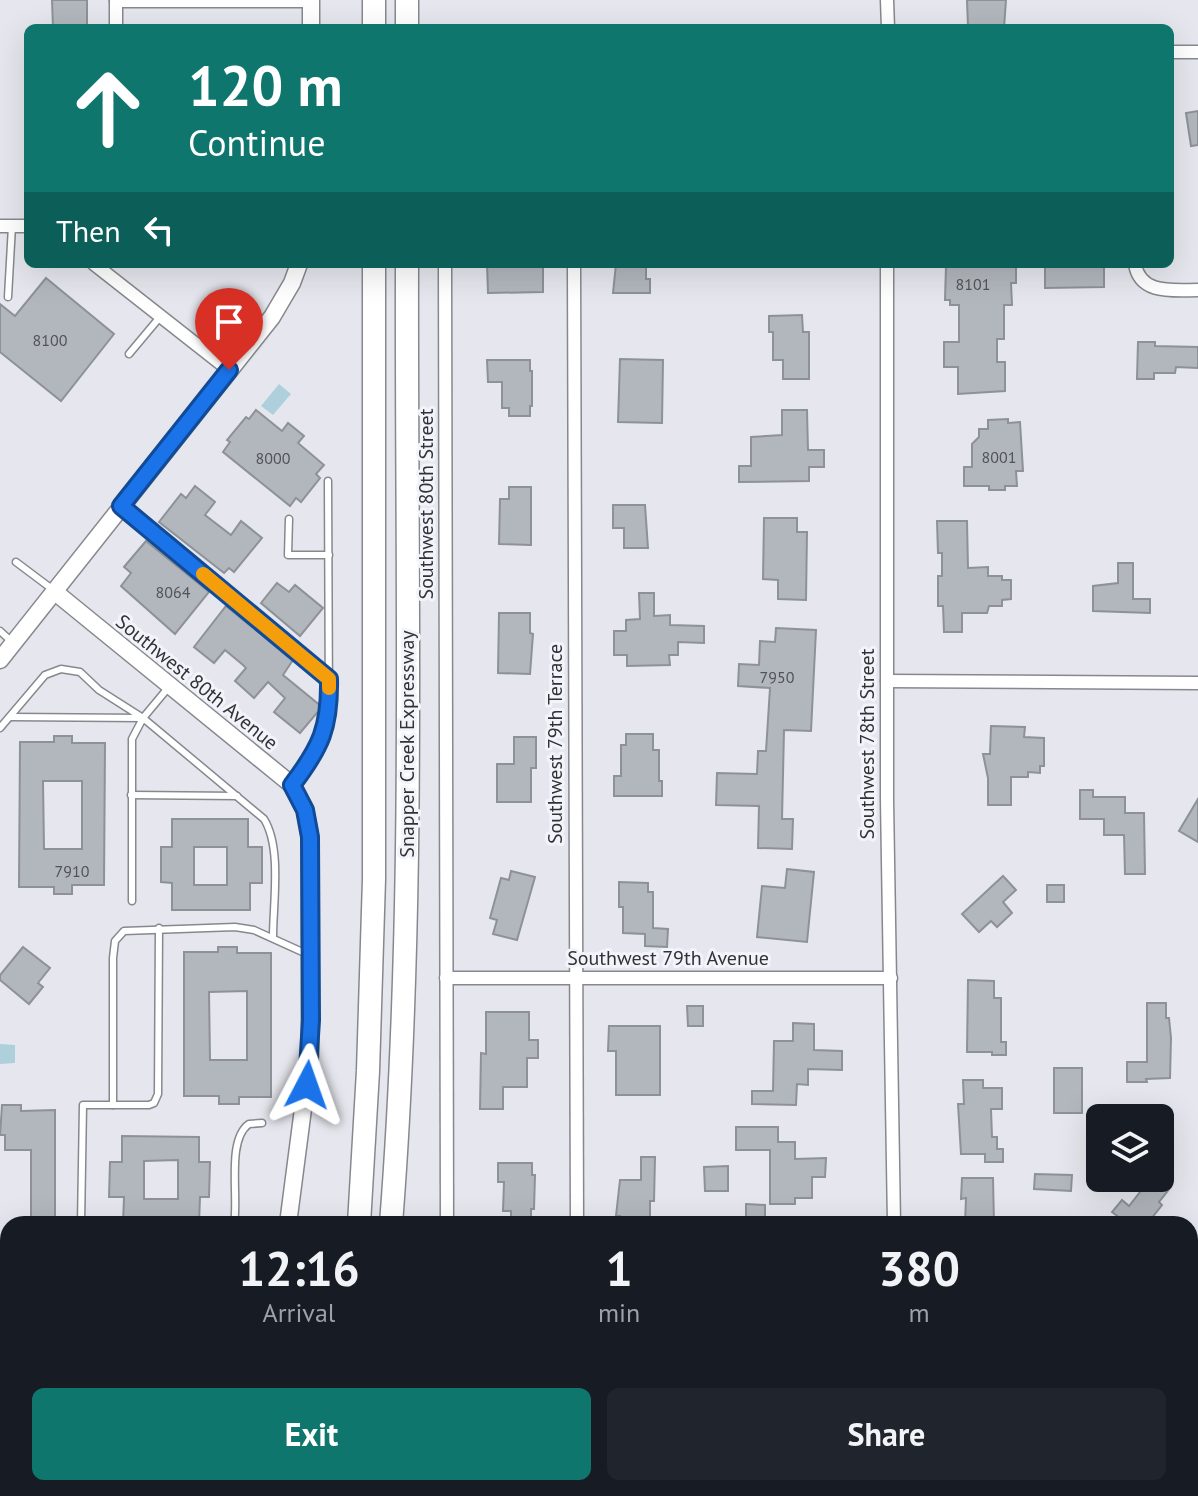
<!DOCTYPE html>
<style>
body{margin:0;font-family:"PT Sans",sans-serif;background:#20242c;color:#f1f3f6;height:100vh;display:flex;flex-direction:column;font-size:30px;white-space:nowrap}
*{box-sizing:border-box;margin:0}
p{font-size:26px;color:#9ea1a6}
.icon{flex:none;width:44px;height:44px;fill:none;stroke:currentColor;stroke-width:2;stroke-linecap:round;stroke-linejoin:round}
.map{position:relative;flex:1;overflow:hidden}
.sheet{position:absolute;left:0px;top:1216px;width:1198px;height:280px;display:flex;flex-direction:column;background:#171b24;border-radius:24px 24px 0 0;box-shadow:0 8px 32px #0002}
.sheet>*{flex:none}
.guide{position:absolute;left:24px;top:24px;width:1150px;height:244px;border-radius:12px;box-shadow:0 8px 32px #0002;background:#0f766e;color:#fff;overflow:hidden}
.tools{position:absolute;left:1086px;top:1104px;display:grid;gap:16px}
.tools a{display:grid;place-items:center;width:88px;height:88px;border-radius:12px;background:#171b24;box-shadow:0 8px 32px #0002;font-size:40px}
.pin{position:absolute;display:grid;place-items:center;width:68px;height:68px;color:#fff;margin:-82px -34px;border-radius:50% 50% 50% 0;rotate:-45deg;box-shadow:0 0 8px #0007}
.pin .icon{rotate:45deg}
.me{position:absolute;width:88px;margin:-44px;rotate:4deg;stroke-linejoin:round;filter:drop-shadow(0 0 6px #0008)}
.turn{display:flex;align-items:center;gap:28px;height:168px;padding:0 32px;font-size:36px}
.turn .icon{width:104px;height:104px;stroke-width:2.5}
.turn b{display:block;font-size:56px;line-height:68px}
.then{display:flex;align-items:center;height:76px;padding:0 32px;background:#0003;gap:16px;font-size:30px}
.eta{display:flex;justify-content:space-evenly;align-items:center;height:136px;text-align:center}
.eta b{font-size:48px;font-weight:700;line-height:56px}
.primary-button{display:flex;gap:16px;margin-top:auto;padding:16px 32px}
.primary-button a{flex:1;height:92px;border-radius:12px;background:#0f766e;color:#fff;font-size:32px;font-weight:700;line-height:92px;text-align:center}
.primary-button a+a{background:#20242c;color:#f1f3f6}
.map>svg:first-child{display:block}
.water{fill:#add0dc}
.building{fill:#b2b7bd;stroke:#8d9297;stroke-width:2;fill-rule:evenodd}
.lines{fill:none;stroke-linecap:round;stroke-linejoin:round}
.service-casing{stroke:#87888e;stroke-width:9}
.minor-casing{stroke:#87888e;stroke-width:15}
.tertiary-casing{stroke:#87888e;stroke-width:19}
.motorway-casing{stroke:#87888e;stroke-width:25}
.service{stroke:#fff;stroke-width:6}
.minor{stroke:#fff;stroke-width:12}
.tertiary{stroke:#fff;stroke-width:16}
.motorway{stroke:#fff;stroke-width:22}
.route-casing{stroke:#114b97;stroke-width:20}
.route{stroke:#1a73e8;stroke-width:14}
.slow{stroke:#f59e0b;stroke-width:14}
.labels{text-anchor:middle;stroke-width:6;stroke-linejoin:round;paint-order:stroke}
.number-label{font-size:16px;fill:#525357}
.street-label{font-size:20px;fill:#323235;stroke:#f3f4fb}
</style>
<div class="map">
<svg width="1198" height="1496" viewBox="0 0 1198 1496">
<rect width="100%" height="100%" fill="#e6e7ee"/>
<!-- water -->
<g class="water">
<polygon points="279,384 291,394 273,415 261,406"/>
<polygon points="0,1044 15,1045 15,1063 0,1064"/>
</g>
<!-- building -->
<g class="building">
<polygon points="52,0 87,0 87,28 53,28"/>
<polygon points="967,0 1006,0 1004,28 968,27"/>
<polygon points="1198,111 1198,145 1191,146 1186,113"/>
<polygon points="487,264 543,264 543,292 488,293"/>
<polygon points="616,264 646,264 646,279 650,279 650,293 613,293"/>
<polygon points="950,264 1016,264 1016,283 1011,283 1012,305 1004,305 1004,339 997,339 997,362 1005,362 1005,391 958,394 958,367 944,367 944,342 959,342 959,305 950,305 950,300 945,300 946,266"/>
<polygon points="1045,264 1104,265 1104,287 1045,288"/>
<polygon points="46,278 114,334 61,401 0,352 0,304 15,316"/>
<polygon points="802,315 803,332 809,332 809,379 783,379 783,360 773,360 773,332 769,332 769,316"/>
<polygon points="1138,342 1155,342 1155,346 1198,347 1198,368 1176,367 1175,373 1154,373 1154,379 1137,379"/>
<polygon points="620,359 663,360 662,423 618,422"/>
<polygon points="487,360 530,360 530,371 532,371 532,406 530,406 530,416 509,416 509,408 502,408 502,382 488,382"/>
<polygon points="256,410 282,431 288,423 304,436 298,443 324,465 316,474 320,478 301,502 296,498 290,506 223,452 230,442 227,440 246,417 249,419"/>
<polygon points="782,410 807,410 808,450 824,450 824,467 809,467 809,481 739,482 739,466 751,466 751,437 782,435"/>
<polygon points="1008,419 1008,423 1020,422 1023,471 1016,471 1017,486 1005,486 1005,490 989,490 989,486 964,486 964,467 972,467 972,444 979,437 979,429 988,429 988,420"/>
<polygon points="195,486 215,502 205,515 231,535 241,521 262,538 234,572 229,568 224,573 159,522 181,494 186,498"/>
<polygon points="509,487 531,487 531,545 499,544 500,499 509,499"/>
<polygon points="613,505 645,505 648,548 624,548 624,528 613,528"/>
<polygon points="764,518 797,518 797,532 807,532 806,600 778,599 778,580 763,579"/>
<polygon points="937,521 967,521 968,568 988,567 988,576 1002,576 1002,580 1011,580 1011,599 1002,600 1002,606 989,606 987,613 962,613 962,632 944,632 943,606 938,606 938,576 942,576 942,553 938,553"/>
<polygon points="146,541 209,592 175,634 121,586 131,573 124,567"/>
<polygon points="1118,563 1133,563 1133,599 1150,599 1150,613 1093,611 1093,586 1118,583"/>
<polygon points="277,583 289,592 295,585 323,608 300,636 261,603"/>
<polygon points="639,593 654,593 654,616 670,615 670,625 704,626 704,643 678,642 678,655 669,655 670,665 627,666 627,655 614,655 614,631 626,631 626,620 640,619"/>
<polygon points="226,606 293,660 283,675 322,707 300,733 274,712 285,698 268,682 254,698 235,681 246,668 243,665 225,650 214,663 194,647"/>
<polygon points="499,613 530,613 530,633 533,634 530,674 498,673"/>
<polygon points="776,628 816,630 811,731 784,730 782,819 793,819 792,849 758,848 759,806 716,805 717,773 757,774 758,751 766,751 770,688 738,686 739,664 759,665 760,641 775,642"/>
<polygon points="991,726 1025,727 1024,737 1044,738 1044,766 1040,766 1040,773 1028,772 1028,777 1011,777 1011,805 988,805 988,778 983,754 990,754"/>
<polygon points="626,734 653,734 653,750 659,750 659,781 662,781 662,796 614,796 614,776 621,776 621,745 626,745"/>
<path d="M54 736H72V743H105L104 885H72V894H54V887H19L20 742H54ZM43 781H82V849H44Z"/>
<polygon points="514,737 536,737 536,768 531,768 531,802 497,802 497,764 514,764"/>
<polygon points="1080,790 1093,790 1093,797 1125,797 1125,813 1144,813 1145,874 1125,874 1124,835 1104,835 1104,819 1080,819"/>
<polygon points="1198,799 1198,842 1179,831"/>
<path d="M172 819H248V847H262V883H250V910H172V883L161 882V847H172ZM194 847H227V885H194Z"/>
<polygon points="787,869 814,872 807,942 757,937 762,886 785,888"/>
<polygon points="511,871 535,877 517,940 493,934 497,920 490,918 501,878 509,880"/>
<polygon points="1003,876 1016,890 1003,902 1012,913 997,927 991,921 979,932 962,914"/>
<polygon points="619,882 648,883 648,892 653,892 653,928 668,929 667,947 645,946 645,934 623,933 623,907 619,907"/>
<rect x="1047" y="885" width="17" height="17"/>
<polygon points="23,947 50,968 38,983 43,987 29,1004 0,980 0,975"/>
<path d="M218 947H237V953H271V1097H239V1104H219V1096H184V952H218ZM247 991V1060H210L209 992Z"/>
<polygon points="968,980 994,981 994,998 1001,998 1001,1042 1006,1042 1006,1055 992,1055 992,1052 967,1052"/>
<polygon points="1147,1003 1166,1003 1166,1018 1169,1018 1171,1038 1170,1078 1146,1079 1147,1082 1127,1082 1127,1062 1147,1062"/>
<polygon points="687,1006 703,1006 703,1026 688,1026"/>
<polygon points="486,1012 529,1012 529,1040 538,1040 538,1058 527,1058 527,1087 503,1087 503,1109 480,1109 481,1053 486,1054"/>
<polygon points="793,1023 814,1024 814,1050 842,1051 842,1070 808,1069 808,1085 797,1084 796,1105 752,1104 752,1091 773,1091 774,1041 793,1041"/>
<polygon points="609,1026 660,1026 660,1095 616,1095 616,1051 608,1051"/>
<rect x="1054" y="1068" width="28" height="45"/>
<polygon points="963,1080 983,1080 983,1088 1002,1088 1002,1109 991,1109 992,1137 997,1137 997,1149 1003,1149 1003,1162 985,1162 985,1154 961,1154 958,1104 964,1104"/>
<polygon points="2,1105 21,1105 21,1111 55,1110 55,1224 31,1224 31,1150 5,1150 5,1135 0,1135"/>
<polygon points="736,1127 778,1127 778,1142 795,1142 795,1159 826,1158 825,1177 812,1177 812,1198 795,1198 795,1204 770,1204 770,1150 736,1150"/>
<path d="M122 1136 199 1137V1162H210L209 1197H200L199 1224H123L124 1197H109L110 1162H122ZM178 1160V1199H144V1161Z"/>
<polygon points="641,1157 655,1157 654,1201 650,1201 650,1224 620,1224 620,1216 616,1216 620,1180 641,1180"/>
<polygon points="498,1163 532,1163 532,1175 535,1175 534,1209 531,1209 531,1220 511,1220 511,1211 503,1211 504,1182 498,1182"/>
<polygon points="728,1166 728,1191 705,1191 704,1167"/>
<polygon points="1035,1174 1072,1175 1071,1191 1034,1189"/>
<polygon points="962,1178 993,1178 994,1224 965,1224 966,1198 961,1199"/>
<polygon points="1151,1178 1160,1178 1171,1187 1159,1202 1162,1205 1147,1224 1116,1224 1120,1218 1112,1212 1122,1200 1129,1206"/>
<polygon points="746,1204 765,1205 765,1218 746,1218"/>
</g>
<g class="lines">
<defs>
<g id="service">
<polyline points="8,297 12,226"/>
<polyline points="129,354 160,317"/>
<polyline points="289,519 288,555 329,555"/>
<polyline points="16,562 52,589"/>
<polyline points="0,631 11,641"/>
<polyline points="10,717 143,718 168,688"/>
<path d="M0 728 45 675 61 669 80 672 99 690 143 718 264 819C282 848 273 903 273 937"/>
<path d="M294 782C309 761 324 739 329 713L328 481"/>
<polyline points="131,795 237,796"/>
<polyline points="132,901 132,739 143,718"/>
<polyline points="113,1105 113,958 115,941 124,931 235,927 254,930 309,955"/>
<polyline points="81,1224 83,1105 149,1105 154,1103 158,1094 159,928"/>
<path d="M234 1224C239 1198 226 1140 249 1124L262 1123"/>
<polyline points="0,1317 8,1312"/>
<polyline points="0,1369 8,1364"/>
<polyline points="92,1488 97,1496"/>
<polyline points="0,1496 14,1496"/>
<polyline points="258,1496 259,1488"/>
</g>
<g id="minor">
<polyline points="887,0 888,28"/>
<polyline points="116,1 311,1"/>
<polyline points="116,28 116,0"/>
<polyline points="1170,52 1198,52"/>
<polyline points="0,226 28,226"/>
<polyline points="94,264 229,370"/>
<polyline points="445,264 447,1224"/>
<polyline points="574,264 577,1224"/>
<polyline points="887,264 887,800 894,1224"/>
<path d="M1135 264C1140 295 1173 290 1198 290"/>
<polyline points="121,506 329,679"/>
<polyline points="887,681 1198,683"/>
<polyline points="446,978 891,978"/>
<polyline points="1190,1292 1198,1292"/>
<polyline points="895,1488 895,1496"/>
<polyline points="452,1496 452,1488"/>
</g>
<g id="tertiary">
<polyline points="311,28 311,0"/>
<polyline points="55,592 292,785 305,810 310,837 310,1055 288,1224"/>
<polyline points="0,660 272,317 292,283 299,264"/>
<polyline points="0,1435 8,1422"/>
</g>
<g id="motorway">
<polyline points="374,28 374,0"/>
<polyline points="407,28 407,0"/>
<polyline points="359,1224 368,1071 374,879 374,264"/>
<path d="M391 1224C416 905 406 584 407 264"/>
<polyline points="335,1496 336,1488"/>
<polyline points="367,1496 368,1488"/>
</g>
</defs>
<!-- service casing -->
<use href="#service" class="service-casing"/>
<!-- minor casing -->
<use href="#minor" class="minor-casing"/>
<!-- tertiary casing -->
<use href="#tertiary" class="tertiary-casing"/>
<!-- motorway casing -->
<use href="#motorway" class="motorway-casing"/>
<!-- service -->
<use href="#service" class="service"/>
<!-- minor -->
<use href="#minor" class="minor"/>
<!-- tertiary -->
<use href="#tertiary" class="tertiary"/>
<!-- motorway -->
<use href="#motorway" class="motorway"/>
</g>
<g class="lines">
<defs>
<path id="route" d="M229 370 121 506 329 679C330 727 321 747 292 785L305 810 310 837 311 1020 307 1085"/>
</defs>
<!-- route casing -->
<use href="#route" class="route-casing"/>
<!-- route -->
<use href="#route" class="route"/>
<!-- slow -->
<polyline class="slow" points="203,574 329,679 329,688"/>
</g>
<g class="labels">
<!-- number labels -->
<g class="number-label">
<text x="973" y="290">8101</text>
<text x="50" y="346">8100</text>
<text x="999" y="463">8001</text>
<text x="273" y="464">8000</text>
<text x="173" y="598">8064</text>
<text x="777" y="683">7950</text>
<text x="72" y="877">7910</text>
</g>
<!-- street labels -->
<g class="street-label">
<text transform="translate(426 504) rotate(-90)" y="7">Southwest 80th Street</text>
<text transform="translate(197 682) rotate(39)" y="7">Southwest 80th Avenue</text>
<text transform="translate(407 744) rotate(-90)" y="7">Snapper Creek Expressway</text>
<text transform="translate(555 744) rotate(-90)" y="7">Southwest 79th Terrace</text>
<text transform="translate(867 744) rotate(-90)" y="7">Southwest 78th Street</text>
<text x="668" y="965">Southwest 79th Avenue</text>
</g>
</g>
</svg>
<div class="tools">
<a><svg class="icon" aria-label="layers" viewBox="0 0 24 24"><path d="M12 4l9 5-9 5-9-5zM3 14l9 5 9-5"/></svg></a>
</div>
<div class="pin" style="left:229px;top:370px;background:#d93025"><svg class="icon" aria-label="arrive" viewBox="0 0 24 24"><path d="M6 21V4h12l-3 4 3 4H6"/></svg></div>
<svg class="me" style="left:307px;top:1085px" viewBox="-20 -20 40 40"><path d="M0-17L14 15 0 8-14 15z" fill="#1a73e8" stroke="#fff" stroke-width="4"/></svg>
<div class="guide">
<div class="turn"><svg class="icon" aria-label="ahead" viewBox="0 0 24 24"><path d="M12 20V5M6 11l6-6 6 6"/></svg><div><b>120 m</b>Continue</div></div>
<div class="then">Then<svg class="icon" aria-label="left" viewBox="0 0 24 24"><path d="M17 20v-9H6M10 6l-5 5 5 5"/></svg></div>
</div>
<section class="sheet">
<div class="eta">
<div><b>12:16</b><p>Arrival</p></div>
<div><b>1</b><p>min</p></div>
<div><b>380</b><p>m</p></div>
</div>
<div class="primary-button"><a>Exit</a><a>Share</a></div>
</section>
</div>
